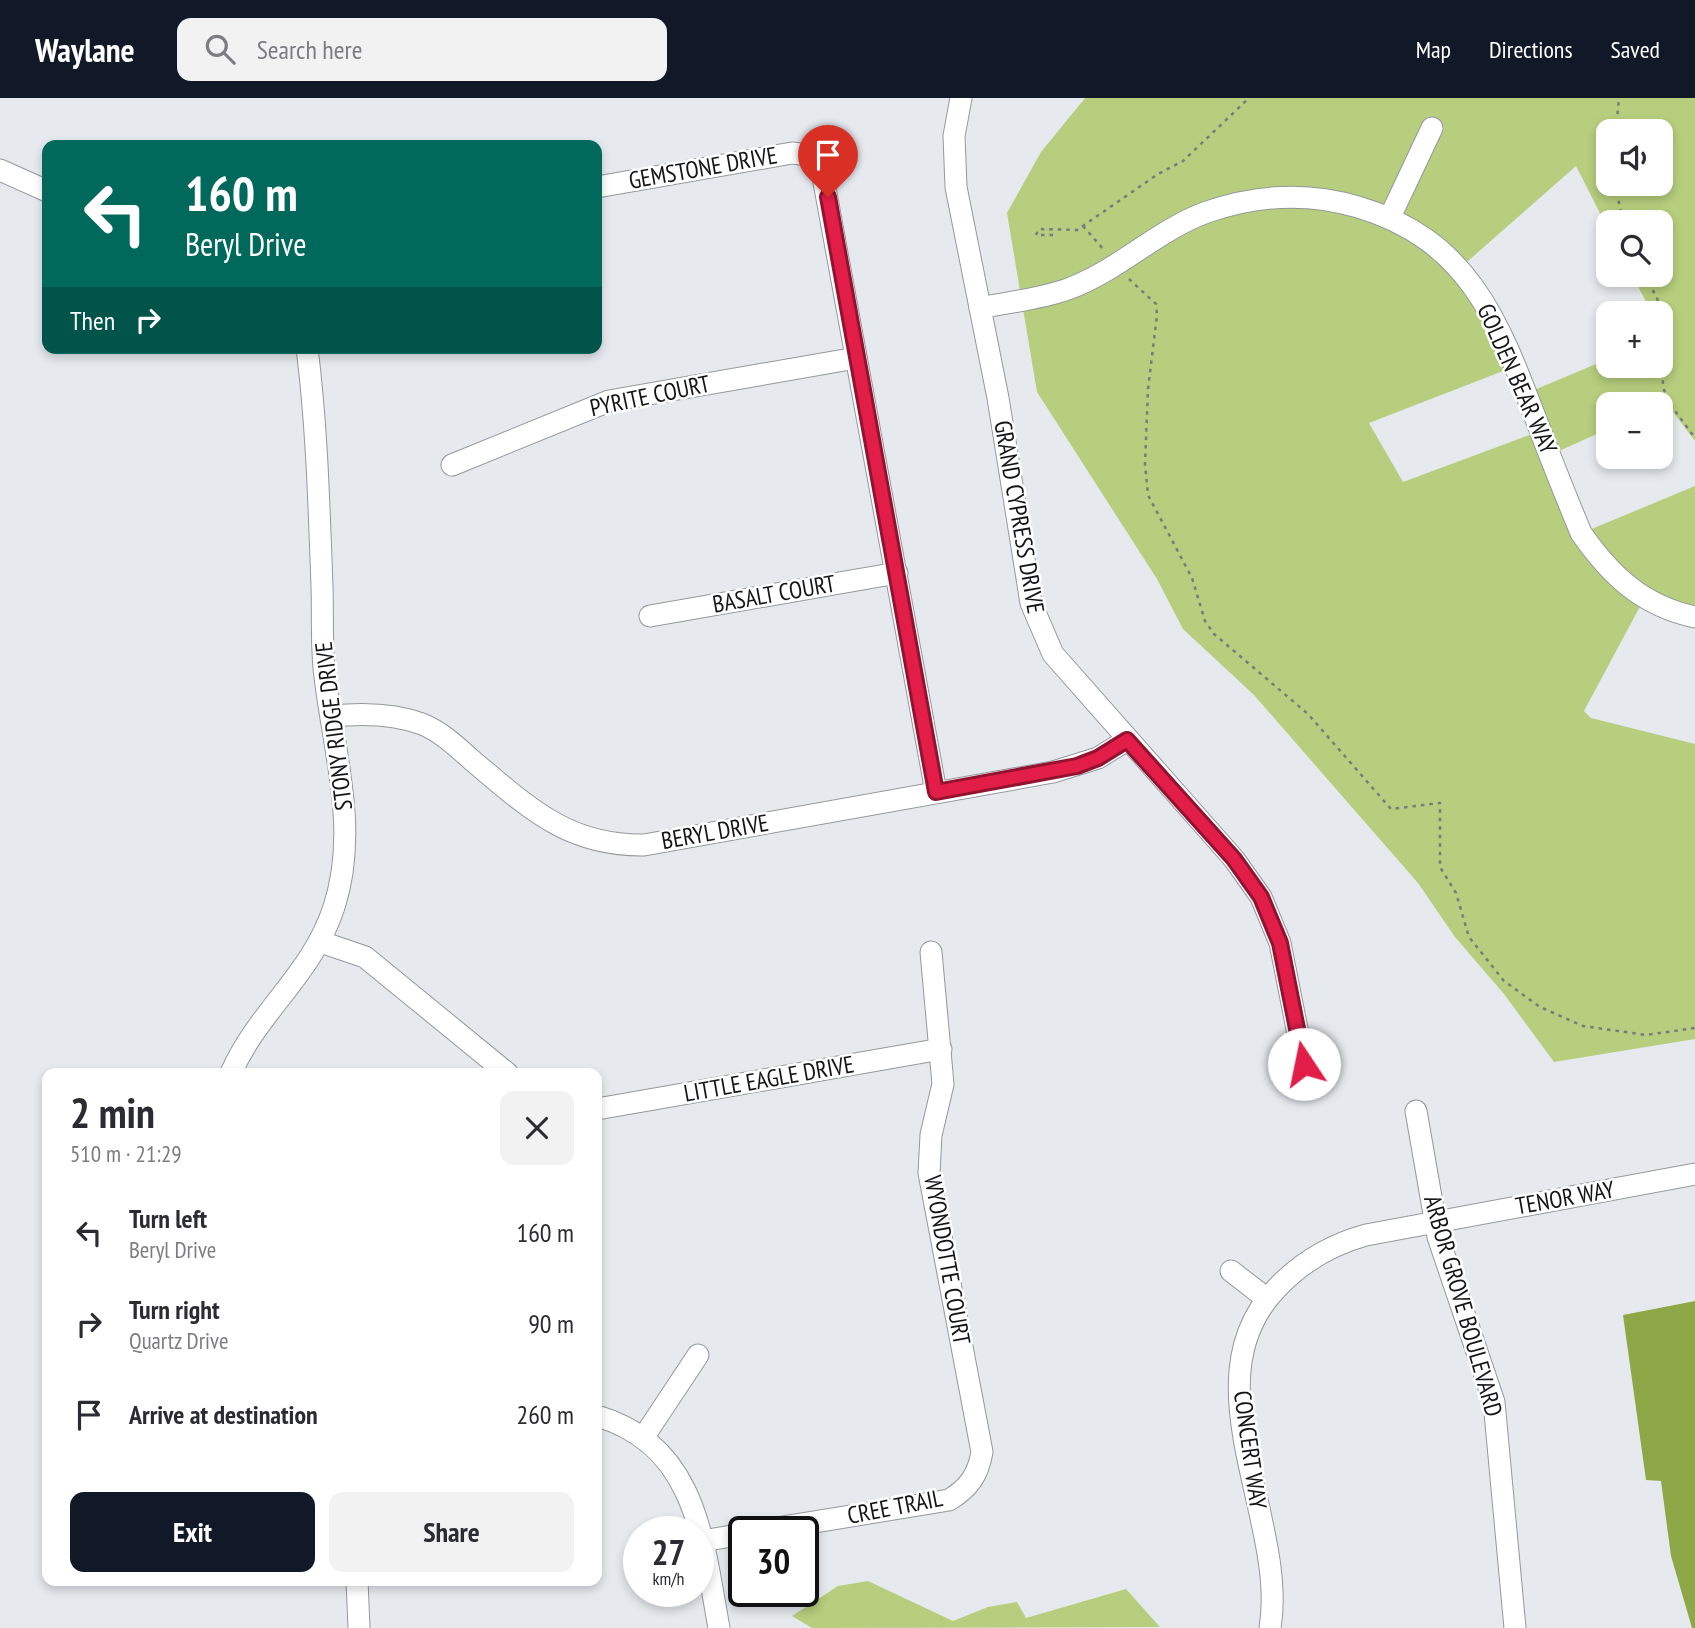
<!DOCTYPE html>
<meta charset="utf-8">
<style>
body{margin:0;font-family:"PT Sans Narrow",sans-serif;background:#f2f2f3;color:#2b2b33;height:100vh;display:flex;flex-direction:column;font-size:26px;white-space:nowrap}
*{box-sizing:border-box;margin:0}
p{font-size:23px;color:#7c7c81}
.icon{flex:none;width:38px;height:38px;fill:none;stroke:currentColor;stroke-width:2;stroke-linecap:round;stroke-linejoin:round}
.map{position:relative;flex:1;overflow:hidden}
.details{position:absolute;left:42px;top:970px;width:560px;height:518px;display:flex;flex-direction:column;background:#fff;border-radius:14px;box-shadow:0 4px 10px #0003}
.details>*{flex:none}
.banner{position:absolute;left:42px;top:42px;width:560px;height:214px;border-radius:14px;box-shadow:0 4px 10px #0003;background:#00695c;color:#fff;overflow:hidden}
.tools{position:absolute;left:1596px;top:21px;display:grid;gap:14px}
.tools a{display:grid;place-items:center;width:77px;height:77px;border-radius:14px;background:#fff;box-shadow:0 4px 10px #0003;font-size:35px}
.speed{position:absolute;left:623px;top:1418px;display:flex;gap:14px;font-size:35px;font-weight:700;text-align:center}
.speed>*{display:grid;place-content:center;width:91px;height:91px;border-radius:50%;background:#fff;box-shadow:0 4px 10px #0003;line-height:1}
.speed small{font-size:18px;font-weight:400}
.speed .limit{border:4px solid #111;border-radius:10px;background:#fff;color:#111}
.pin{position:absolute;display:grid;place-items:center;width:60px;height:60px;color:#fff;margin:-72px -30px;border-radius:50% 50% 50% 0;rotate:-45deg;box-shadow:0 0 7px #0007}
.pin .icon{rotate:45deg}
.me{position:absolute;width:77px;margin:-38px;rotate:349deg;stroke-linejoin:round;filter:drop-shadow(0 0 5px #0008)}
.turn{display:flex;align-items:center;gap:24px;height:147px;padding:0 28px;font-size:32px}
.turn .icon{width:91px;height:91px;stroke-width:2.5}
.turn b{display:block;font-size:49px;line-height:60px}
.then{display:flex;align-items:center;height:66px;padding:0 28px;background:#0003;gap:14px;font-size:26px}
.round{display:grid;place-items:center;flex:none;width:74px;height:74px;border-radius:14px;background:#f2f2f3}
.summary{display:flex;align-items:center;justify-content:space-between;height:119px;padding:0 28px}
h1{font-size:42px;font-weight:600;line-height:52px}
.cta{display:flex;gap:14px;margin-top:auto;padding:14px 28px}
.cta a{flex:1;height:80px;border-radius:14px;background:#111827;color:#fff;font-size:28px;font-weight:600;line-height:80px;text-align:center}
.cta a+a{background:#f2f2f3;color:#2b2b33}
ul{padding:0;list-style:none}
li{display:flex;align-items:center;gap:21px;height:91px;padding:0 28px}
li div{flex:1}
li b{display:block;font-size:26px}
li em{font-style:normal}
header{display:flex;align-items:center;gap:42px;box-sizing:border-box;height:98px;padding:0 35px;background:#111827;color:#fff}
header strong{font-size:33px}
nav{display:flex;gap:38px;margin-inline-start:auto;font-size:24px}
.search{width:490px;height:63px;background:#f2f2f3;display:flex;align-items:center;gap:18px;box-sizing:border-box;padding:0 24px;border-radius:14px;color:#7c7c81;font-size:26px}
.map>svg:first-child{display:block}
.green{fill:#b6ce7d;fill-rule:evenodd}
.water{fill:#8ea847}
.lines{fill:none;stroke-linecap:round;stroke-linejoin:round}
.minor-casing{stroke:#94989c;stroke-width:23}
.path{stroke:#797b7e;stroke-width:2.5;stroke-dasharray:3.5 5;stroke-linecap:butt}
.minor{stroke:#fff;stroke-width:21}
.route-casing{stroke:#92132f;stroke-width:18}
.route{stroke:#e11d48;stroke-width:12}
.labels{text-anchor:middle;stroke-width:5;stroke-linejoin:round;paint-order:stroke}
.street-label{font-size:24px;fill:#141517;stroke:#fff}
</style>
<header>
<strong>Waylane</strong>
<div class="search"><svg class="icon" aria-label="search" viewBox="0 0 24 24"><circle cx="10" cy="10" r="6"/><path d="M15 15l6 6"/></svg>Search here</div>
<nav><a>Map</a><a>Directions</a><a>Saved</a></nav>
</header>
<div class="map">
<svg width="1695" height="1530" viewBox="0 0 1695 1530">
<rect width="100%" height="100%" fill="#e6eaef"/>
<!-- green -->
<g class="green">
<path d="M1085 0H1695V343L1667 306 1661 309V306H1608V331L1550 357 1582 435 1695 388V519L1644 501 1584 613 1591 620 1695 646V941L1554 964 1504 896 1455 839 1418 785 1254 597 1183 531 1157 481 1037 294 1007 115 1041 54ZM1608 33H1661V86H1608ZM1576 68 1608 131V124H1661V177H1632L1652 215H1661L1663 238 1661 268H1608V261L1527 295 1540 333 1403 384 1369 325 1516 268 1460 170Z"/>
<polygon points="868,1483 953,1523 988,1509 1017,1504 1026,1520 1126,1491 1160,1529 812,1530 792,1518 838,1488"/>
</g>
<!-- water -->
<polygon class="water" points="1695,1203 1695,1530 1692,1530 1671,1458 1661,1383 1646,1382 1623,1217"/>
<g class="lines">
<defs>
<g id="minor">
<polyline points="961,0 954,38 956,89 998,300 1031,505 1053,556 1234,761 1261,799 1280,845 1304,966"/>
<polyline points="0,72 47,93"/>
<polyline points="597,89 792,55 810,57 821,68 936,694"/>
<polyline points="1390,119 1432,30"/>
<path d="M980 210C1009 204 1041 201 1068 191 1118 173 1157 132 1207 114 1256 97 1308 94 1358 109 1473 143 1501 230 1540 332 1553 366 1567 401 1581 435 1611 478 1643 508 1695 519"/>
<polyline points="452,367 609,303 856,260"/>
<polyline points="650,518 897,475"/>
<path d="M332 618C362 615 393 615 422 626 442 634 458 650 474 664 529 710 568 748 644 747L1053 674 1098 660 1127 642"/>
<polyline points="321,844 365,859 507,975"/>
<path d="M231 975C258 913 312 877 334 809 359 732 334 656 325 579 321 549 323 518 322 488 319 409 317 329 307 250"/>
<polyline points="597,1011 941,951"/>
<polyline points="1416,1013 1438,1139 1494,1304 1515,1530"/>
<polyline points="1231,1173 1267,1201"/>
<path d="M597 1318C697 1347 703 1443 719 1530"/>
<polyline points="643,1340 698,1257"/>
<path d="M759 1433 949 1402C969 1390 978 1377 982 1354L929 1075 931 1037 943 986 931 854"/>
<polyline points="702,1443 744,1436"/>
<polyline points="357,1482 359,1530"/>
<path d="M1270 1530C1288 1423 1188 1283 1276 1191 1301 1164 1330 1147 1366 1137L1695 1076"/>
</g>
</defs>
<!-- minor casing -->
<use href="#minor" class="minor-casing"/>
<!-- path -->
<g class="path">
<polyline points="1616,33 1619,0"/>
<polyline points="1615,86 1623,124"/>
<polyline points="1083,128 1104,152"/>
<polyline points="1053,137 1036,137 1039,131 1077,132 1158,76 1183,63 1249,0"/>
<polyline points="1645,177 1665,216 1661,270 1664,292 1673,310 1695,340"/>
<polyline points="1129,181 1156,206 1157,217 1148,291 1145,366 1148,397 1192,480 1205,523 1214,536 1308,616 1391,711 1440,705 1440,769 1456,795 1469,839 1504,883 1540,909 1583,928 1646,937 1695,930"/>
</g>
<!-- minor -->
<use href="#minor" class="minor"/>
</g>
<g class="lines">
<defs>
<polyline id="route" points="828,99 936,694 1077,668 1098,660 1127,642 1234,761 1261,799 1280,845 1304,966"/>
</defs>
<!-- route casing -->
<use href="#route" class="route-casing"/>
<!-- route -->
<use href="#route" class="route"/>
</g>
<g class="labels">
<!-- street labels -->
<g class="street-label">
<text transform="translate(703 70) rotate(-10)" y="8">GEMSTONE DRIVE</text>
<text transform="translate(1517 281) rotate(66)" y="8">GOLDEN BEAR WAY</text>
<text transform="translate(650 298) rotate(-12)" y="8">PYRITE COURT</text>
<text transform="translate(1019 419) rotate(80)" y="8">GRAND CYPRESS DRIVE</text>
<text transform="translate(774 496) rotate(-10)" y="8">BASALT COURT</text>
<text transform="translate(334 628) rotate(-97)" y="8">STONY RIDGE DRIVE</text>
<text transform="translate(715 734) rotate(-10)" y="8">BERYL DRIVE</text>
<text transform="translate(769 981) rotate(-10)" y="8">LITTLE EAGLE DRIVE</text>
<text transform="translate(1565 1100) rotate(-10)" y="8">TENOR WAY</text>
<text transform="translate(947 1162) rotate(80)" y="8">WYONDOTTE COURT</text>
<text transform="translate(1463 1208) rotate(74)" y="8">ARBOR GROVE BOULEVARD</text>
<text transform="translate(1250 1352) rotate(82)" y="8">CONCERT WAY</text>
<text transform="translate(895 1409) rotate(-11)" y="8">CREE TRAIL</text>
</g>
</g>
</svg>
<div class="tools">
<a><svg class="icon" aria-label="sound" viewBox="0 0 24 24"><path d="M4 9h4l5-4v14l-5-4H4zM17 9q2 3 0 6"/></svg></a>
<a><svg class="icon" aria-label="search" viewBox="0 0 24 24"><circle cx="10" cy="10" r="6"/><path d="M15 15l6 6"/></svg></a>
<a>+</a>
<a>−</a>
</div>
<div class="speed"><div>27<small>km/h</small></div><div class="limit">30</div></div>
<div class="pin" style="left:828px;top:99px;background:#d93025"><svg class="icon" aria-label="arrive" viewBox="0 0 24 24"><path d="M6 21V4h12l-3 4 3 4H6"/></svg></div>
<svg class="me" style="left:1304px;top:966px" viewBox="-20 -20 40 40"><circle r="19" fill="#fff"/><path d="M0-13L10 11 0 6-10 11z" fill="#e11d48"/></svg>
<div class="banner">
<div class="turn"><svg class="icon" aria-label="left" viewBox="0 0 24 24"><path d="M17 20v-9H6M10 6l-5 5 5 5"/></svg><div><b>160 m</b>Beryl Drive</div></div>
<div class="then">Then<svg class="icon" aria-label="right" viewBox="0 0 24 24"><path d="M7 20v-9h11M14 6l5 5-5 5"/></svg></div>
</div>
<section class="details">
<div class="summary"><div><h1>2 min</h1><p>510 m · 21:29</p></div><a class="round"><svg class="icon" aria-label="close" viewBox="0 0 24 24"><path d="M6 6l12 12M18 6L6 18"/></svg></a></div>
<ul>
<li><svg class="icon" aria-label="left" viewBox="0 0 24 24"><path d="M17 20v-9H6M10 6l-5 5 5 5"/></svg><div><b>Turn left</b><p>Beryl Drive</p></div><em>160 m</em></li>
<li><svg class="icon" aria-label="right" viewBox="0 0 24 24"><path d="M7 20v-9h11M14 6l5 5-5 5"/></svg><div><b>Turn right</b><p>Quartz Drive</p></div><em>90 m</em></li>
<li><svg class="icon" aria-label="arrive" viewBox="0 0 24 24"><path d="M6 21V4h12l-3 4 3 4H6"/></svg><div><b>Arrive at destination</b></div><em>260 m</em></li>
</ul>
<div class="cta"><a>Exit</a><a>Share</a></div>
</section>
</div>
